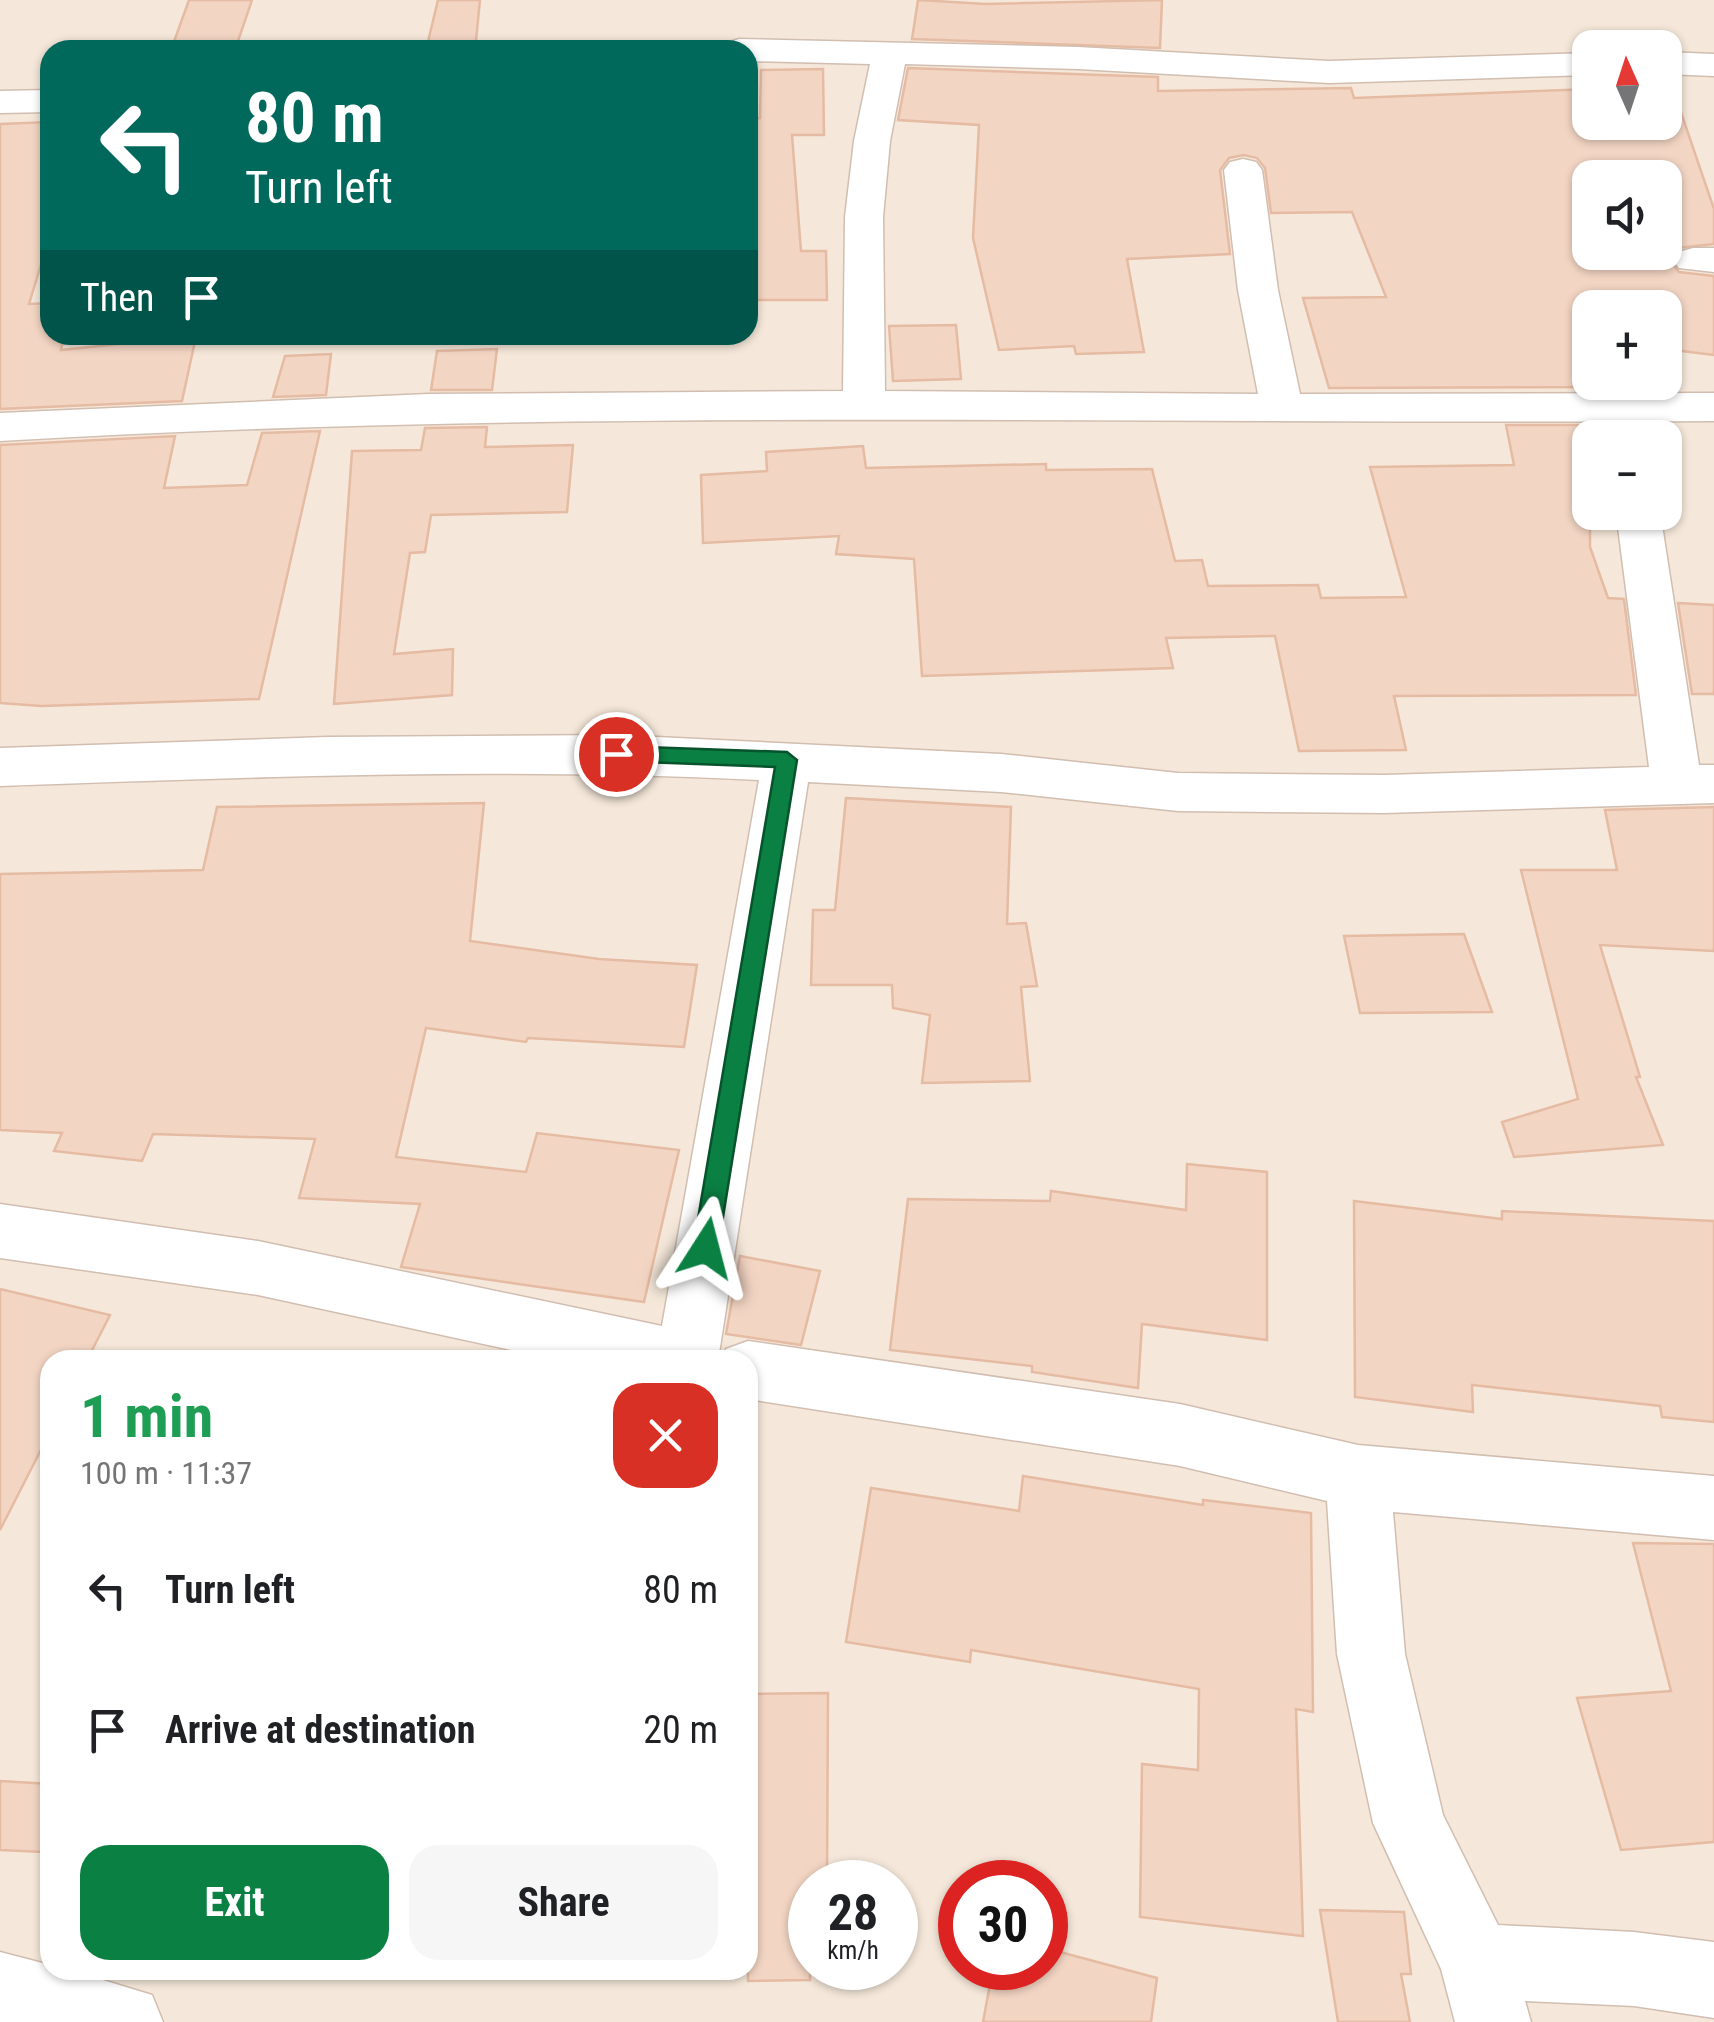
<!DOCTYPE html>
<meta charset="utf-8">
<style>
body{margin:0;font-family:"Roboto Condensed",sans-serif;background:#f6f6f6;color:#202124;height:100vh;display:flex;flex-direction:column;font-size:38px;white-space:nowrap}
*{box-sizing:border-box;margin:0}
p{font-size:32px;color:#757577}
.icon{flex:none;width:55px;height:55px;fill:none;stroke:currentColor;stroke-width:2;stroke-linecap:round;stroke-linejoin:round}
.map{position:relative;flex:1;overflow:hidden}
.sheet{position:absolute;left:40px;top:1350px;width:718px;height:630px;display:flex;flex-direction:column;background:#fff;border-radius:30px;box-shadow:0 2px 8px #0004}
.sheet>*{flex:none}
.hud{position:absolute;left:40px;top:40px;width:718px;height:305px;border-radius:30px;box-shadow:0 2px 8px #0004;background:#00695c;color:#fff;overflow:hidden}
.needle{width:65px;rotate:357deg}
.buttons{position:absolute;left:1572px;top:30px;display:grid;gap:20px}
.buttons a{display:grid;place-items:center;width:110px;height:110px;border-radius:20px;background:#fff;box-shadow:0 2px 8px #0004;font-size:50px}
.speed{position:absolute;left:788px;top:1860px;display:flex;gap:20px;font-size:50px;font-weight:700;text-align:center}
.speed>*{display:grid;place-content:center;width:130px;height:130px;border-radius:50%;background:#fff;box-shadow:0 2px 8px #0004;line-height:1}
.speed small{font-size:25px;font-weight:400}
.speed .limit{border:15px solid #d22;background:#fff;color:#111}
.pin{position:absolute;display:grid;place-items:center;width:85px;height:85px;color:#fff;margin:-42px;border:5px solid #fff;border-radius:50%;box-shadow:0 2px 10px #0007}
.me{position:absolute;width:110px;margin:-55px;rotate:9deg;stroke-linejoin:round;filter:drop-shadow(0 0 8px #0008)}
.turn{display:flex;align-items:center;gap:35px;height:210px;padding:0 40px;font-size:45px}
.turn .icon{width:130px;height:130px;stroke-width:2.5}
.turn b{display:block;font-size:70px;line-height:85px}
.then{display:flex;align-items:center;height:95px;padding:0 40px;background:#0003;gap:20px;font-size:38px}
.round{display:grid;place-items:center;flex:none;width:105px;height:105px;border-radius:30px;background:#f6f6f6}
.summary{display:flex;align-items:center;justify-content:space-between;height:170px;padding:0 40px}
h1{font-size:60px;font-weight:700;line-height:75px;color:#1e9e55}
.button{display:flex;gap:20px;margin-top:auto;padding:20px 40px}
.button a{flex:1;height:115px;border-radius:30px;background:#0b8043;color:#fff;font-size:40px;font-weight:700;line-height:115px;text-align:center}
.button a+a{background:#f6f6f6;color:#202124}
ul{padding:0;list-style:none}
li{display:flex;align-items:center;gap:30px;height:140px;padding:0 40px}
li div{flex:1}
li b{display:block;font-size:38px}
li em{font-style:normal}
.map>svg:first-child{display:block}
.residential{fill:#f5e8da;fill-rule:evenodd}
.building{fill:#f3d5c3;stroke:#e6bba3;stroke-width:2.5;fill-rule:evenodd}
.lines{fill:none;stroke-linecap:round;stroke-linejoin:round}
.minor-casing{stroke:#d1beb0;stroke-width:3}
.minor{fill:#fff;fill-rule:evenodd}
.route{fill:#0b8043;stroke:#07532c;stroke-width:2.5}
</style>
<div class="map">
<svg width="1714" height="2022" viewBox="0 0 1714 2022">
<rect width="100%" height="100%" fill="#fdf6ec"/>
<!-- residential -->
<path class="residential" d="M0 0H1714V2022H0ZM1590 48H1665V122H1590ZM50 50H748V335H50ZM1590 178H1665V252H1590ZM1590 308H1665V382H1590ZM1590 438H1665V512H1590ZM50 1360H748V1970H50ZM810 1882H895V1968H810ZM960 1882H1045V1968H960Z"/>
<!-- building -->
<g class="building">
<polygon points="189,0 252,0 235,50 171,50"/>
<polygon points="438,0 480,0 475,50 426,50"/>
<polygon points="918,0 986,4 1162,0 1160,48 912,39"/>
<path d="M908 68 1158 77V91L1351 88 1354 98 1590 89V122H1665V86H1672L1714 209V244L1678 248 1669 260 1679 272 1714 276V355L1673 350 1679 374 1665 373V308H1590V382H1635L1637 387 1329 388 1303 298 1386 297 1352 212 1271 213 1265 168 1257 158 1244 155 1229 158 1220 170 1230 254 1127 259 1144 352 1076 354 1074 346 999 350 973 238 979 125 898 120ZM1590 178H1665V252H1590Z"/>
<polygon points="823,69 824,135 792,135 801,251 826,251 827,300 748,300 748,119 760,118 761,70"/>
<polygon points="50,122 50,235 29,304 50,303 50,335 64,335 61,350 138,342 195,341 182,401 0,409 0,124"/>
<polygon points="956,325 961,379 893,381 889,326"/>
<polygon points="497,349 492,390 431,390 437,351"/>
<polygon points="331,354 326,395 273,397 285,356"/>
<polygon points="1506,425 1578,425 1590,479 1590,547 1608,598 1624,599 1636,695 1394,696 1406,750 1299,751 1275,636 1166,638 1173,668 922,676 914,559 836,554 839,536 703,543 701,475 767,471 766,452 863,446 866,468 1046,464 1046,470 1152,469 1175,561 1202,560 1208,586 1318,585 1321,598 1406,597 1370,467 1514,465"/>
<polygon points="487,427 485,447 573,445 567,512 431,515 425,552 410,553 394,654 453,649 452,695 334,704 352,451 421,450 425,428"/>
<polygon points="320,431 259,699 41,706 0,703 0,445 175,436 164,488 247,485 262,433"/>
<polygon points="1678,603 1714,605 1714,694 1692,694"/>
<polygon points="846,798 1011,807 1007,924 1026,923 1037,986 1021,987 1030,1081 922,1083 930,1015 893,1008 892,985 811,985 813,910 835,910"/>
<polygon points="484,803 470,941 599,959 697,965 684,1047 528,1038 526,1042 426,1028 396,1157 526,1172 537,1133 679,1150 644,1302 401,1267 420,1204 299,1198 315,1139 153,1134 142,1161 54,1151 62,1133 0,1130 0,874 203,870 217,807"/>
<polygon points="1714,807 1714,951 1600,945 1640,1077 1636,1077 1663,1145 1514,1157 1502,1122 1578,1099 1521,870 1617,870 1605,810"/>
<polygon points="1464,934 1492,1012 1360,1013 1344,936"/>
<polygon points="1187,1164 1267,1172 1267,1340 1142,1324 1138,1388 1032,1372 1032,1366 890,1350 908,1199 1050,1201 1051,1191 1186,1210"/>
<polygon points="1354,1201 1502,1219 1502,1211 1714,1221 1714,1422 1662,1417 1660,1406 1472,1385 1473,1412 1355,1397"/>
<polygon points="740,1256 820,1271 801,1345 726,1334"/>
<polygon points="0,1289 110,1315 87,1360 50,1360 50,1432 0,1530"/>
<polygon points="1023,1476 1203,1505 1203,1500 1311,1513 1313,1712 1296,1709 1303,1936 1140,1917 1142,1764 1198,1770 1199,1689 971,1650 970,1662 846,1642 871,1488 1019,1511"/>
<polygon points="1633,1543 1714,1544 1714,1842 1621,1850 1577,1698 1671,1691"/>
<polygon points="828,1693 827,1882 810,1882 810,1980 748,1981 748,1694"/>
<polygon points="0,1781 50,1784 50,1827 43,1852 0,1850"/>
<polygon points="1320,1910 1404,1912 1411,1974 1401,1974 1410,2022 1338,2022"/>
<polygon points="1045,1948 1157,1978 1151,2022 983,2022 993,1968 1045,1968"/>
</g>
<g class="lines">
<defs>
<g id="minor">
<path d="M739 39 1078 47 1329 61 1590 53V75L1329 83 1078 69 905 64 890 141 883 217 885 391 1258 394 1238 290 1224 170 1230 162 1243 159 1256 162 1262 170 1278 290 1300 394 1714 393V421C1142 425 572 407 0 441V413L428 394 843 391 845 217 854 141 870 64 748 61V50H721L727 43Z"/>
<polygon points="1665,52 1714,54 1714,76 1665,74"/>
<polygon points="50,90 50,112 0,113 0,91"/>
<polygon points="1693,248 1714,248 1714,272 1679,268 1673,260 1679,252"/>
<path d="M1616 512H1660L1699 765H1714V803L1385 813 1178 811 1001 792 808 782 718 1360H557L258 1295 0 1258V1204L258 1241 662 1326 759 780C506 767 253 777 0 786V748L327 737 616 735 1001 754 1178 773 1385 775 1649 767Z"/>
<polygon points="748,1341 1180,1404 1358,1445 1714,1476 1714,1540 1393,1512 1405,1654 1443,1815 1498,1925 1634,1932 1714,1942 1714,2018 1634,2006 1525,2001 1531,2022 1455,2022 1441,1969 1373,1823 1337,1654 1327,1501 1180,1466 748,1399 748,1360 721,1360 726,1349"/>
<polygon points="0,1952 50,1965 50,1970 70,1970 152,1995 163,2022 0,2022"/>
</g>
</defs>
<!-- minor casing -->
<use href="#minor" class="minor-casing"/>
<!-- minor -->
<use href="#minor" class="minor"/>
</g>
<!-- route -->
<polygon class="route" points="616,746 787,752 797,760 718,1248 715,1255 706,1259 697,1255 693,1248 775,767 616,761 606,754"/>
</svg>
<div class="buttons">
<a><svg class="needle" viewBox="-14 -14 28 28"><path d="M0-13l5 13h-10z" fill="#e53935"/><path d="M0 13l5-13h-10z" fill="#757577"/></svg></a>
<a><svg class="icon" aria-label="sound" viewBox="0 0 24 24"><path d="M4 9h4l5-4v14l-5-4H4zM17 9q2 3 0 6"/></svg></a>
<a>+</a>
<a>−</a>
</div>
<div class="speed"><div>28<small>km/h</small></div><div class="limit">30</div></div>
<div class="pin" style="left:616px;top:754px;background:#d93025"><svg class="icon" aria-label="arrive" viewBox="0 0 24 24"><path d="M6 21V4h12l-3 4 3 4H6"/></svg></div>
<svg class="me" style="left:706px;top:1248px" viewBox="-20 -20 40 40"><path d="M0-17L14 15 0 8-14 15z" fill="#0b8043" stroke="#fff" stroke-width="4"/></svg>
<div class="hud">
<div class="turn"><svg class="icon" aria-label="left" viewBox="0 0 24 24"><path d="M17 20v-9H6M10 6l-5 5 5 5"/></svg><div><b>80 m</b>Turn left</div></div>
<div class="then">Then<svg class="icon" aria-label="arrive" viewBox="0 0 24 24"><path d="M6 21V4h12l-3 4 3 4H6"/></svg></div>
</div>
<section class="sheet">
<div class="summary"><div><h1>1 min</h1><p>100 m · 11:37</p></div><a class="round" style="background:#d93025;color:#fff"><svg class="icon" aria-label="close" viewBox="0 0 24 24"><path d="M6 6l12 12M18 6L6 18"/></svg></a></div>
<ul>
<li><svg class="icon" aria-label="left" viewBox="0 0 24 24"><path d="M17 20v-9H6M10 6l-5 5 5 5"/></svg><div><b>Turn left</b></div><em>80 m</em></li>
<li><svg class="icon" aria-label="arrive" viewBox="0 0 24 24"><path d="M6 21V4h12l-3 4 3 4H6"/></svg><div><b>Arrive at destination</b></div><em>20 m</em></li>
</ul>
<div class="button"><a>Exit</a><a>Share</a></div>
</section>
</div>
